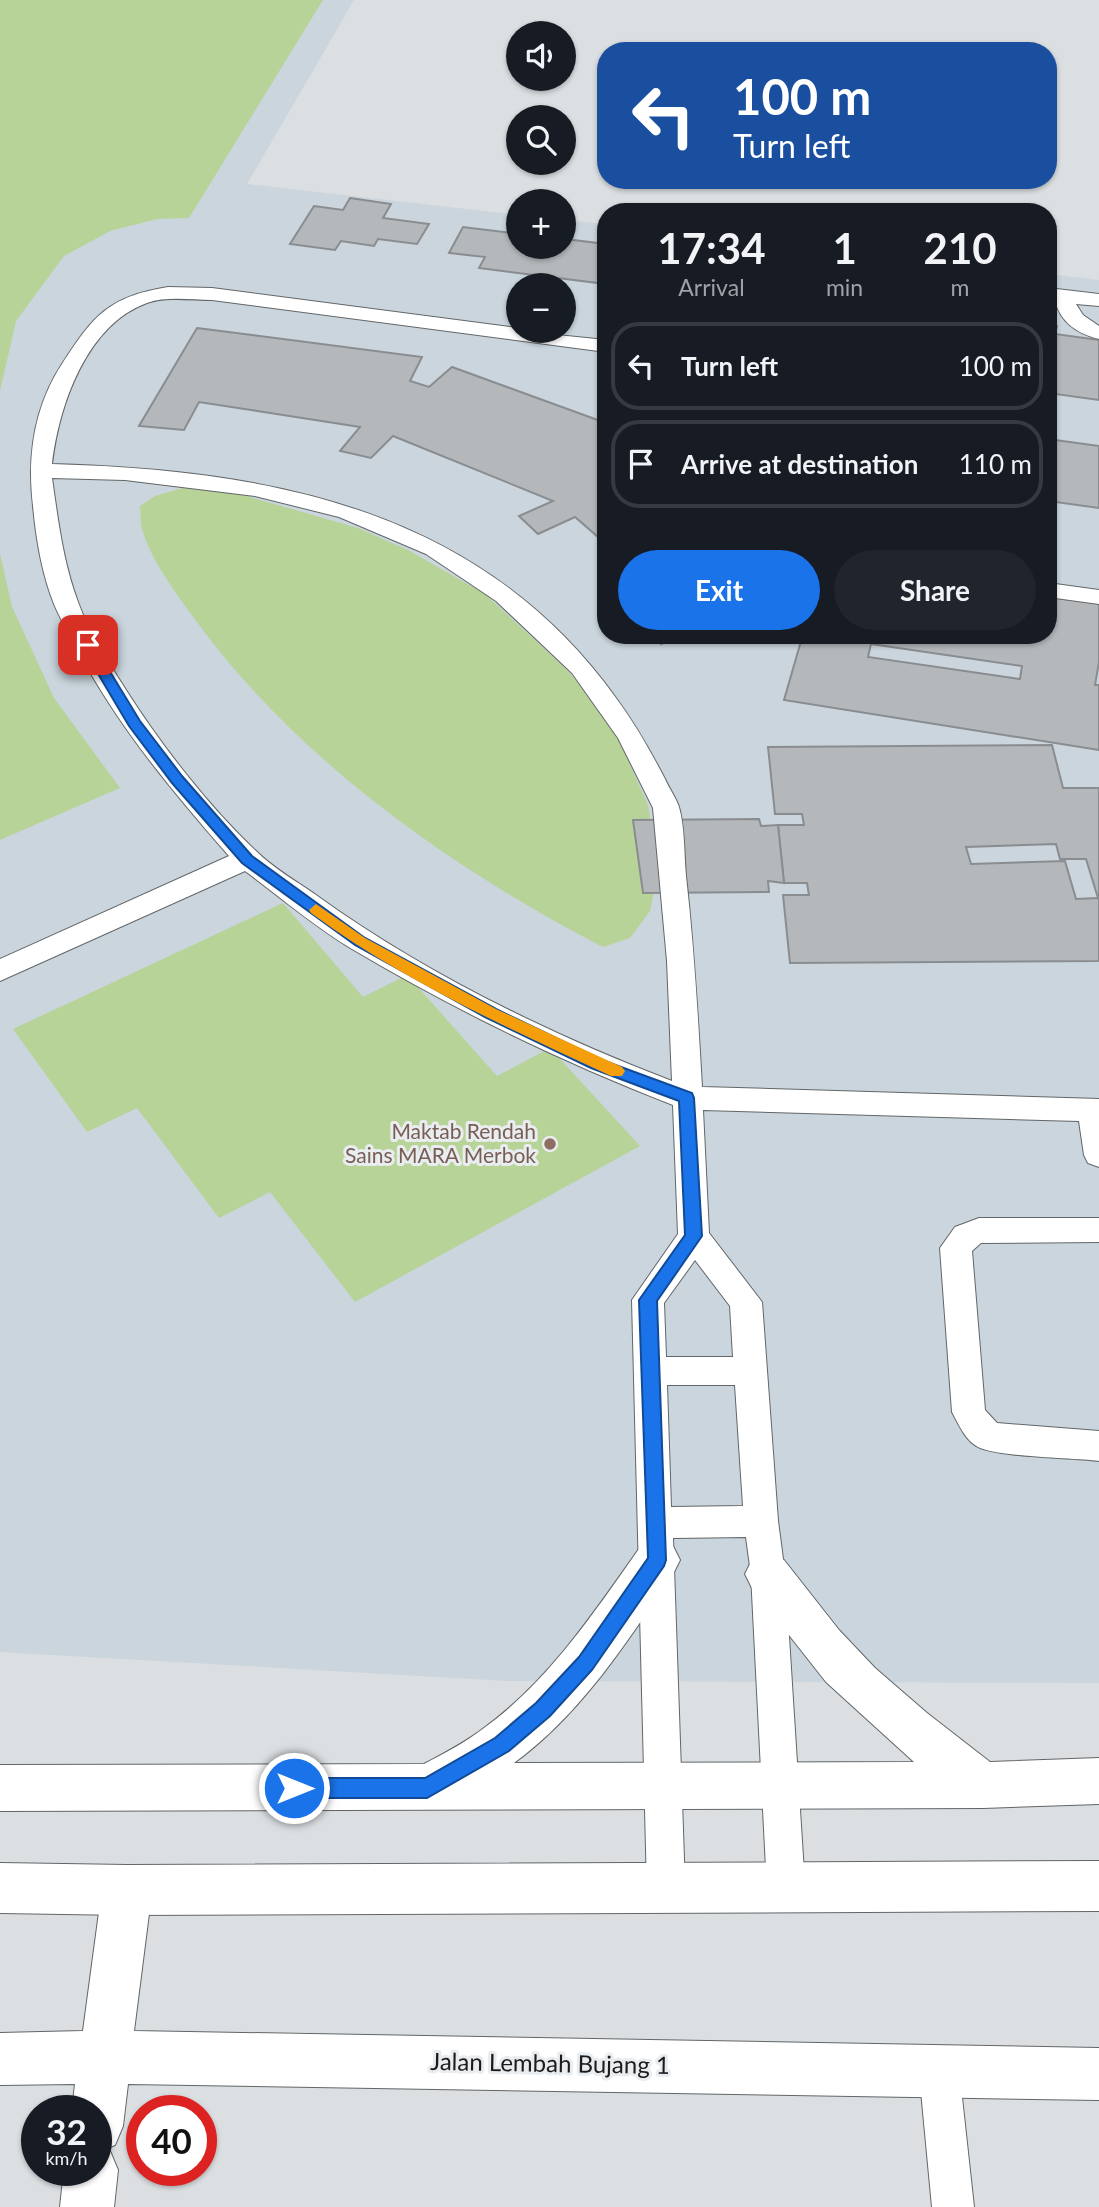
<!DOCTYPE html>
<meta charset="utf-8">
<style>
body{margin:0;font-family:Lato,sans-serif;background:#20242c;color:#f1f3f6;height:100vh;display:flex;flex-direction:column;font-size:26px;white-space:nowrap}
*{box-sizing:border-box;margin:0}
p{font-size:23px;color:#9ea1a6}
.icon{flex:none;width:38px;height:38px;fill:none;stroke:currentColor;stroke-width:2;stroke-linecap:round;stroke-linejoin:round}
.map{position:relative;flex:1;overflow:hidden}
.sheet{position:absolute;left:597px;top:203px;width:460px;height:441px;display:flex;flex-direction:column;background:#171b24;border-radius:28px;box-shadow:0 2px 5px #0004}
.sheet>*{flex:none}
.hud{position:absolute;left:597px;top:42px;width:460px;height:147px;border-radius:28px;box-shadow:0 2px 5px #0004;background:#1a4fa0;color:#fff;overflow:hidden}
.buttons{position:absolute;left:506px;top:21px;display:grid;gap:14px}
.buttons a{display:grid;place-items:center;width:70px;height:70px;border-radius:50%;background:#171b24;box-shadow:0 2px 5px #0004;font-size:35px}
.speed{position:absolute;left:21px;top:2095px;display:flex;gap:14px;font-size:35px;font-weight:700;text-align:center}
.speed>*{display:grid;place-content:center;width:91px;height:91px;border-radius:50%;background:#171b24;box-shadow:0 2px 5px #0004;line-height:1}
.speed small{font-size:18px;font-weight:400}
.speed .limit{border:10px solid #d22;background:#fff;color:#111}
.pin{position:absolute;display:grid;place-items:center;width:60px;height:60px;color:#fff;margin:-30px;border-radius:14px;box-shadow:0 4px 10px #0006}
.me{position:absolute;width:77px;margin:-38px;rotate:90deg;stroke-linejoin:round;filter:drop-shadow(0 0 5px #0008)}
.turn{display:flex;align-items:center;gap:24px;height:147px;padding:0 21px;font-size:32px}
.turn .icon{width:91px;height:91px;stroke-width:2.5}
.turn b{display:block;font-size:49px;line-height:60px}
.eta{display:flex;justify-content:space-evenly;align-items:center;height:119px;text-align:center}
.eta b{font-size:42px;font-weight:700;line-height:49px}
.button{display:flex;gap:14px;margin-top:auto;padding:14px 21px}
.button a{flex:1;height:80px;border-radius:42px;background:#1a73e8;color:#fff;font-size:28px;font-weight:700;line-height:80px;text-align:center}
.button a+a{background:#20242c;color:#f1f3f6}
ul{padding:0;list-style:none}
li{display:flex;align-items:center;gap:21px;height:88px;margin:0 14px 10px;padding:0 7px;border:4px solid #363941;border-radius:28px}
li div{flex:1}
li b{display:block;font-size:26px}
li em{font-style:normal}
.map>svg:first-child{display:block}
.built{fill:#cad5dd;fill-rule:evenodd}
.green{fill:#b7d398}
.building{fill:#b4b8bb;stroke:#8a8d90;stroke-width:2;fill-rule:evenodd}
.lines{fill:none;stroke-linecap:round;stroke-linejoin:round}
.service-casing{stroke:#626668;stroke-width:2}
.minor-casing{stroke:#626668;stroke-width:2}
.tertiary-casing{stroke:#626668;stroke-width:2}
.service{fill:#fff;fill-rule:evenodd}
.minor{fill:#fff;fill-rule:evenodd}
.tertiary{fill:#fff;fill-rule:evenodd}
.route{fill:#1a73e8;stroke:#114b97;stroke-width:2}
.slow{fill:#f59e0b}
.education-dot{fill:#8d6e63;stroke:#e9edf0;stroke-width:2.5}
.labels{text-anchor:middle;stroke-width:6;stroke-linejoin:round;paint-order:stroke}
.education-label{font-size:21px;fill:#785e54;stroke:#e9edf0;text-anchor:end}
.near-street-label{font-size:24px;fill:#1b1c1d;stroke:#e9edf0}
</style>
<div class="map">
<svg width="1099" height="2207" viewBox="0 0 1099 2207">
<rect width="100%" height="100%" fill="#dbdfe2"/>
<!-- built -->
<path class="built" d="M0 0H354L247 184 518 215V247H564V220L605 224 606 635H1048V274L1099 280V1683L508 1681 0 1652ZM518 285H564V331H518Z"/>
<!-- green -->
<g class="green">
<polygon points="0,0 323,0 189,218 157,219 110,231 64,256 16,321 0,391"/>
<path d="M186 487 243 495 358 528 408 550 485 594 564 667 592 698 614 729 648 805 653 836 656 881 650 911 630 938 603 947C449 867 293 757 191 614 174 590 152 561 143 532 140 524 141 514 140 506L155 496Z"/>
<polygon points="0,553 12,607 54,698 120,788 0,840"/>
<polygon points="283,903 363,997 407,975 497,1076 550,1048 640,1146 355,1302 270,1192 219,1218 137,1108 87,1132 13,1029"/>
</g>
<!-- building -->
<g class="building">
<polygon points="350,198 391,204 383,218 429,224 417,244 378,239 374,246 341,241 335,250 290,244 314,206 343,210"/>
<polygon points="518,219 518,247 564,247 564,239 606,244 606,284 479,268 485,257 449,253 463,227 512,233"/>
<polygon points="1048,325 1057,326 1055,334 1099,340 1099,400 1048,393"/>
<polygon points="197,328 422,357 410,381 429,387 452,367 606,423 606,544 575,517 538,534 519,516 553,501 393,436 371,458 340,451 360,427 199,402 184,430 139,426"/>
<polygon points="1048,439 1099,446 1099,508 1048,501"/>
<path d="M1048 594 1099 602V662L1095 685H1099V750L784 700 801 641 763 635H1048ZM871 644 1022 666 1020 679 868 657Z"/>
<polygon points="652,635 683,635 661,644"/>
<path d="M1052 745 1063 788H1099V961L790 963 783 895H809L807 883H784L778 825H804L802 814H775L768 747ZM1056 844 1060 859H1086L1098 898 1076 899 1065 861 971 864 966 847Z"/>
<polygon points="759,819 761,826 778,825 784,883 768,881 769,892 643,893 633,820"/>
</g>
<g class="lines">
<defs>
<g id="service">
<path d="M168 287 212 288 518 328V331L606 340V352L212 300C191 300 167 296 147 303 86 325 59 406 52 464 270 470 481 509 616 698 635 724 650 750 665 779 669 788 676 798 679 807 685 828 684 854 686 876 694 946 698 1016 702 1087L1099 1099V1167L1088 1163 1084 1155 1079 1121 703 1110 709 1233 762 1302 778 1521 785 1574 805 1888 800 1901 786 1907 772 1901 767 1888 751 1574 746 1537 673 1538 685 1888 680 1901 666 1907 652 1901 647 1888 632 1300 678 1234 673 1105C562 1062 455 1010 352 949 315 927 280 897 245 871L0 981V959L229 856C172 791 117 725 76 647 69 633 60 619 54 604 42 574 36 539 33 506 27 456 34 407 62 364 94 315 108 297 168 287ZM52 478 125 480 255 496 339 517 426 554 496 601 572 673 618 738 653 808 667 961 672 1081C547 1033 424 973 316 895 296 881 273 868 256 851 209 807 161 745 126 690 109 663 89 633 78 602 63 562 58 520 52 478ZM695 1260 730 1306 733 1357H666L664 1303ZM667 1385H735L743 1506 671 1507Z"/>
<path d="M1048 288 1099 294V306L1076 304 1083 315 1099 326V339C1078 334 1061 323 1055 301L1048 300Z"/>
<polygon points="1048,583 1099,590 1099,604 1048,597"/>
<path d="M979 1218H1099V1242L981 1243 972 1251 985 1410 997 1423 1099 1431V1461C1074 1458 996 1457 978 1447 965 1440 959 1425 952 1412L940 1248 955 1227Z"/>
<polygon points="939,2050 953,2056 959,2070 974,2207 932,2207 919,2070 925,2056"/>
</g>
<polygon id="minor" points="127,1865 145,1873 152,1890 134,2031 1099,2048 1099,2100 128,2084 123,2126 115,2145 105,2149 110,2151 118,2170 114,2207 60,2207 64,2170 96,2170 96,2110 72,2110 75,2084 0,2085 0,2033 83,2031 102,1890 109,1873"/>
<g id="tertiary">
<path d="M657 1540 673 1546 680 1560 673 1574C627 1642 581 1714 514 1763L914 1762 826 1682 752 1588 745 1574 752 1560 768 1554 784 1560 839 1630 875 1668 927 1713 990 1762 1099 1758V1804L983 1808 0 1811V1765L424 1764C445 1753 466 1742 484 1728 550 1680 595 1611 641 1546Z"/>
<polygon points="1099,1861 1099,1911 127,1915 0,1913 0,1863 127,1865"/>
</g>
</defs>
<!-- service casing -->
<use href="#service" class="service-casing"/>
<!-- minor casing -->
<use href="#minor" class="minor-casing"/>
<!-- tertiary casing -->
<use href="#tertiary" class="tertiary-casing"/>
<!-- service -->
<use href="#service" class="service"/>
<!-- minor -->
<use href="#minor" class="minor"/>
<!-- tertiary -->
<use href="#tertiary" class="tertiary"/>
</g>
<!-- route -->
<polygon class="route" points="88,641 92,642 140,721 182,776 252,856 365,938 496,1009 602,1060 692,1093 694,1098 702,1236 657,1301 666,1560 664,1566 592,1670 550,1716 509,1751 427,1798 294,1798 287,1795 284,1788 287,1781 294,1778 425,1778 495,1738 536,1703 579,1657 648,1558 639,1300 685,1235 679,1101 591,1068 485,1017 355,945 242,863 172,783 129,726 81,645"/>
<!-- slow -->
<path class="slow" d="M316 904 365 938 496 1009 622 1067 625 1071 622 1076H611C508 1028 403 981 311 913L309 910Z"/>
<!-- markers -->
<circle class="education-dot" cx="550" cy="1144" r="7"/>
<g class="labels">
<!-- education labels -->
<g class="education-label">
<text x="536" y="1139">Maktab Rendah<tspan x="536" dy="24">Sains MARA Merbok</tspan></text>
</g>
<!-- near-street labels -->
<g class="near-street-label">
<text transform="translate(550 2064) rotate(1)" y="8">Jalan Lembah Bujang 1</text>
</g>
</g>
</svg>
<div class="buttons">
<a><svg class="icon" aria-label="sound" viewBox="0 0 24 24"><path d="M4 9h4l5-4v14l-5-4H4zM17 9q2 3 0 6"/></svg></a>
<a><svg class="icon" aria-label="search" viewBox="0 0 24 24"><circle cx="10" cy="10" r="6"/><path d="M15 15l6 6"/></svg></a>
<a>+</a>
<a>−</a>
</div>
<div class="speed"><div>32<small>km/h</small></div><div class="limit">40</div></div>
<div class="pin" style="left:88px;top:645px;background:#d93025"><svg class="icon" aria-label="arrive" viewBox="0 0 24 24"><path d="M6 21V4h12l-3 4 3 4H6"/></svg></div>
<svg class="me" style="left:294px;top:1788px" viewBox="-20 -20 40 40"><circle r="17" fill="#1a73e8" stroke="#fff" stroke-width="3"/><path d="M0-11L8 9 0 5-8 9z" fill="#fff"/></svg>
<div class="hud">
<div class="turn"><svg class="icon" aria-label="left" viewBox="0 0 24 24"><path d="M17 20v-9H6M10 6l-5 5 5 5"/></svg><div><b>100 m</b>Turn left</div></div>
</div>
<section class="sheet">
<div class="eta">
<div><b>17:34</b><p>Arrival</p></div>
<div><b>1</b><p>min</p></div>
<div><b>210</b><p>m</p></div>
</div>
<ul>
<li><svg class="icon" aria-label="left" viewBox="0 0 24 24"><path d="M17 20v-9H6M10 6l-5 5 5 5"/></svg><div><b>Turn left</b></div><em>100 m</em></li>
<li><svg class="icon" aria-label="arrive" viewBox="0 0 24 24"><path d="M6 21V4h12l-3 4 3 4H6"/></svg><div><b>Arrive at destination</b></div><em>110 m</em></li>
</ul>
<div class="button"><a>Exit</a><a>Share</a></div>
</section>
</div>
